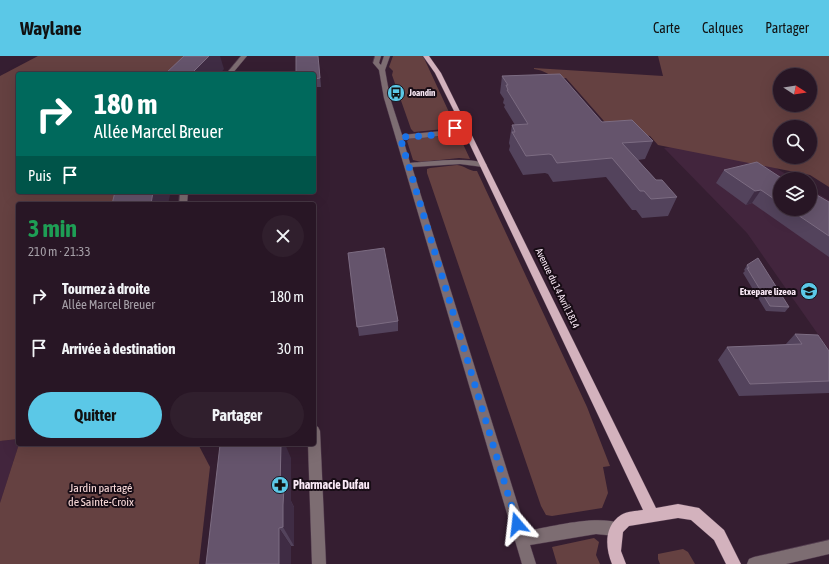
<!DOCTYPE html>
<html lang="fr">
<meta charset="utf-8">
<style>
body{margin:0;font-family:"Asap Condensed",sans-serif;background:#301f2d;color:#f1f3f6;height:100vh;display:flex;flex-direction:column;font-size:15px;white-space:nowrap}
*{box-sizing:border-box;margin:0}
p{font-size:13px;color:#a59fa7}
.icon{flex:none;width:22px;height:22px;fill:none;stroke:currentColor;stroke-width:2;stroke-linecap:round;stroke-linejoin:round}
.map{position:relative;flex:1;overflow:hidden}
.side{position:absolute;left:16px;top:146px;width:300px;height:244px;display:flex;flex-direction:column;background:#281625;border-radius:4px;box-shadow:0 4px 16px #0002,0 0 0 1px #443542}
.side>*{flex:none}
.banner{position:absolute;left:16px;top:16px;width:300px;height:122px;border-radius:4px;box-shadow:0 4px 16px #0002,0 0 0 1px #443542;background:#00695c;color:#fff;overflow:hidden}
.needle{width:26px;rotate:102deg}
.fabs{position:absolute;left:773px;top:12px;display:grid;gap:8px}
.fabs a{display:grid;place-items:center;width:44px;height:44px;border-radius:50%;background:#281625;box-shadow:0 4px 16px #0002,0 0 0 1px #443542;font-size:20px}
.pin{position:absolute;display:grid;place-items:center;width:34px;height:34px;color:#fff;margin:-17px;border-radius:8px;box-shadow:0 2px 6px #0006}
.me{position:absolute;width:44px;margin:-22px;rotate:343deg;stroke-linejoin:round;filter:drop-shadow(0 0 3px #0008)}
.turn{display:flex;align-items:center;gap:14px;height:84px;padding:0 12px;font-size:18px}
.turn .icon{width:52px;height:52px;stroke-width:2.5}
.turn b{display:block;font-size:28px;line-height:34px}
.then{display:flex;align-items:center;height:38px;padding:0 12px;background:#0003;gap:8px;font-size:15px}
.round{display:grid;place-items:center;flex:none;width:42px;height:42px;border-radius:21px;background:#301f2d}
.headline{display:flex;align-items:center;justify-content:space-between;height:68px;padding:0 12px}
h1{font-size:24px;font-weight:700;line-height:30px;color:#1e9e55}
.primary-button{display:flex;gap:8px;margin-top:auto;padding:8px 12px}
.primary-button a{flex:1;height:46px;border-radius:24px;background:#5bc8e7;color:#111;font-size:16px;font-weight:700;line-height:46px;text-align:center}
.primary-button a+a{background:#301f2d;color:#f1f3f6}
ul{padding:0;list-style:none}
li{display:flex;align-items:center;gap:12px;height:52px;padding:0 12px}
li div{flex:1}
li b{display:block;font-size:15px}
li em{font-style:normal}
header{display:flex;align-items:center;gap:24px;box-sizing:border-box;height:56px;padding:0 20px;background:#5bc8e7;color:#111}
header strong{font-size:19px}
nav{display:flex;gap:22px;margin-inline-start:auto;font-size:14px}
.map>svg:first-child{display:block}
.built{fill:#42253d}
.green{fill:#654141;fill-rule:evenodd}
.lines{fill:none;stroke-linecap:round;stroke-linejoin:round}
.minor-casing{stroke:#513a4d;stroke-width:1}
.major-casing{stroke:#513a4d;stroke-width:1}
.minor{fill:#7d6d72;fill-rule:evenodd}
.major{fill:#d3b2bd;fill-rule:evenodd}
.wall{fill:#53435c}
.shaded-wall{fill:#3f2c44}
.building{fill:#65546c;stroke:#7c6c82}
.route{stroke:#1a73e8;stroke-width:7;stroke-dasharray:0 12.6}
.labels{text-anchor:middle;stroke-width:4;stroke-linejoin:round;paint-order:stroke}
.far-poi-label{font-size:9px;font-weight:bold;fill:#fae9f6;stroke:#170c15;text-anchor:start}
.street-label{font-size:10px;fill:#fae9f6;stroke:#170c15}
.poi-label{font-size:10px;font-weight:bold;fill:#fae9f6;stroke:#170c15;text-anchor:end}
.near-poi-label{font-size:12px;font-weight:bold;fill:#fae9f6;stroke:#170c15;text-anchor:start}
.near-park-label{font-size:12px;fill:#fbdbda;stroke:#170c15}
</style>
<header>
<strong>Waylane</strong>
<nav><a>Carte</a><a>Calques</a><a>Partager</a></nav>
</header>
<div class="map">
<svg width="829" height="508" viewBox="0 0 829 508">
<rect width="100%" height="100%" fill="#351e31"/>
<!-- built -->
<g class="built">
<polygon points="730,84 794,123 780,123 780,153 810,153 810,133 829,144 829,294 747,177 664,92"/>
<polygon points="18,383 18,388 19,388 0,447 0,385"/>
</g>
<!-- green -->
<g class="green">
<polygon points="38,0 205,0 187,18 18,18 18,136 120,136 117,148 18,148 18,383 0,385 0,20"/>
<polygon points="393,0 423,0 454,67 444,73 414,76 411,73 392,19 393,15 389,11"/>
<path d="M658 0H829V131L810 119 658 89 650 80 611 73 566 22C550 23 549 15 534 13V12L663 20ZM780 19H810V49H780ZM780 71H810V101H780Z"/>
<polygon points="457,75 470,103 459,102 421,106 413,104 407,85 409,83 448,78"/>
<path d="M457 109C465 110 471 116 477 115L587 351 610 410 603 411 608 437 602 452 552 460 546 459 541 450 427 117V113L430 112Z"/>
<polygon points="19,388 198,388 210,411 199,508 0,508 0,447"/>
<polygon points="594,482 599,486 596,499 600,508 557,508 552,491"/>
<polygon points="683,493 688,496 695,508 660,508 658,503 658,498"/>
</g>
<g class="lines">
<defs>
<g id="minor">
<polygon points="241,0 247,0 232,18 226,18"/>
<path d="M375 0H381L379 7 381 9 384 0H390L385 14 390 42 402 79 442 75 448 74 460 66 465 67C450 83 424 81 403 83L410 107C426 106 475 100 487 109L483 111 460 108 412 111 526 475C551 471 598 458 621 468L623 473 621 478 616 480 596 478 530 489 536 508H522L384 42 379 14 373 7Z"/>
<polygon points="180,136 188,136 187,148 179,148"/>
<polygon points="314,369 318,371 320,375 326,508 312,508 308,388 314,388"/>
<polygon points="829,484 829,498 786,508 747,508 749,503 754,501"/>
</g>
<path id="major" d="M423 0H429L441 17 656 452 678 448 699 452 724 474 741 508H726L714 484 691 464 678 462 629 470 623 476 621 495 626 508H612C605 491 604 470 621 459 627 455 636 455 643 454L455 57 435 17Z"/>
</defs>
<!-- minor casing -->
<use href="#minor" class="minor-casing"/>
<!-- major casing -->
<use href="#major" class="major-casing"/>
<!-- minor -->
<use href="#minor" class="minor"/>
<!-- major -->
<use href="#major" class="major"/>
</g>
<!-- wall -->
<g class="wall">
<polygon points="319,7 321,31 314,31 314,18"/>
<polygon points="502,20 602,66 653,85 645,103 638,104 656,124 677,141 668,160 642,162 636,154 632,154 606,121 553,126 548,118 545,117 523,119 509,94 510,90 509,87 512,69 515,69 504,51 505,49 503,47 504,43 500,37"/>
<polygon points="724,114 780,123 780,153 810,153 829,146 829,201 752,147 746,149 716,127"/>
<polygon points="348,197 398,265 398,275 359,280"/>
<polygon points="747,209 789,251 785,256 766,255 743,217 745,215 744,214"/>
<polygon points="795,278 829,295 829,337 739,340 718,304 727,291 785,289"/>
<polygon points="223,388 291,402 291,445 294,451 294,490 291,490"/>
</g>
<!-- shaded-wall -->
<g class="shaded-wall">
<polygon points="209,0 220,0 224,13 220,18 191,18"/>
<polygon points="761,134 752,147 746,149 755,135"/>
<polygon points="153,136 174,136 170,139 168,148 151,148"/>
<polygon points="281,388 285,388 291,402 291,445 294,451 294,490 283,471 280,432"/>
<polygon points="279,472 291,490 291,508 279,508"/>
</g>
<!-- building -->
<g class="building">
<polygon points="184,0 209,0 191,18 165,18"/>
<polygon points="296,0 318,0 320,22 314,23 314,18 296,18"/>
<polygon points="560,18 602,66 632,64 653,85 622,87 656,124 662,124 677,141 651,143 644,135 640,135 612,102 557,107 552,99 549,98 526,100 512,76 515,76 512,69 528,68 507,34 508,34 506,29 508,29 502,20"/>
<polygon points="757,106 783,123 780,123 780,147 761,134 755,135 724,114"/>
<polygon points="810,135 829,146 829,180 789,153 810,153"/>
<polygon points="115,136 153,136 151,148 112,148"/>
<polygon points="384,192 398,265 357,271 348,197"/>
<polygon points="758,202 789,251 770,250 747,212 749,212 747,209"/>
<polygon points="795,278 818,279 829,295 829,325 750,328 727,291 802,288"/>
<polygon points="223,388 281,388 280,432 284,431 283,449 283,471 279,472 279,508 206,508 220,389"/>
</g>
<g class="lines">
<!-- route -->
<path class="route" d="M455 72C441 81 417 80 400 81L517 468"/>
</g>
<!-- icons -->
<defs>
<symbol id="bus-disc" viewBox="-11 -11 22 22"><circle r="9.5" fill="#5bc8e7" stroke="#170c15"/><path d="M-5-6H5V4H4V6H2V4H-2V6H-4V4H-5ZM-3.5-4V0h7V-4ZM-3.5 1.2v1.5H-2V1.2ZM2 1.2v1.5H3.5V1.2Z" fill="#111"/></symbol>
<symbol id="school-disc" viewBox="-11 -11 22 22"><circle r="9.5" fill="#5bc8e7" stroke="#170c15"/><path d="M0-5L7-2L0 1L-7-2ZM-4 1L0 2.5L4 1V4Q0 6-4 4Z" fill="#111"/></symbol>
<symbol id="pharmacy-disc" viewBox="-11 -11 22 22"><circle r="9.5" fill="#5bc8e7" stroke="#170c15"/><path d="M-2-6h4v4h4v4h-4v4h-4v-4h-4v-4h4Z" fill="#111"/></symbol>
</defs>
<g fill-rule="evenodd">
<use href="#bus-disc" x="386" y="27" width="20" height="20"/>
<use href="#school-disc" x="799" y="225" width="20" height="20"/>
<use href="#pharmacy-disc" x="270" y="419" width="20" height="20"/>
</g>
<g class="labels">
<!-- far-poi labels -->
<g class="far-poi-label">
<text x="409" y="40">Joandin</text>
</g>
<!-- street labels -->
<g class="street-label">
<text transform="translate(558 232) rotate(64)" y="4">Avenue du 14 Avril 1814</text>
</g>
<!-- poi labels -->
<g class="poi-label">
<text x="796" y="239">Etxepare lizeoa</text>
</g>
<!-- near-poi labels -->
<g class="near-poi-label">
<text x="293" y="433">Pharmacie Dufau</text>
</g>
<!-- near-park labels -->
<g class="near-park-label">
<text x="101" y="436">Jardin partagé<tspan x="101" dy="14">de Sainte-Croix</tspan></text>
</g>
</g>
</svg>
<div class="fabs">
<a><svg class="needle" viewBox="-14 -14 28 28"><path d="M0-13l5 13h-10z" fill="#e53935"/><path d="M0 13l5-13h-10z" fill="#a59fa7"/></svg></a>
<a><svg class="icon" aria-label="search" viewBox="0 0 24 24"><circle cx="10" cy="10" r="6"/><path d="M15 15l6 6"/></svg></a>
<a><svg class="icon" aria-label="layers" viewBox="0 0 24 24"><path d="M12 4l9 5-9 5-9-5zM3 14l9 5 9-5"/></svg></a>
</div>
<div class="pin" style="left:455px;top:72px;background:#d93025"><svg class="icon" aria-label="arrive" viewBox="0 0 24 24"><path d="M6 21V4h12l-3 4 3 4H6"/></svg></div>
<svg class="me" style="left:517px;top:468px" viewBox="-20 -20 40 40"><path d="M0-17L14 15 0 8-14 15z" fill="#1a73e8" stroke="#fff" stroke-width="4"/></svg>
<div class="banner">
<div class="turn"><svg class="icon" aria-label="right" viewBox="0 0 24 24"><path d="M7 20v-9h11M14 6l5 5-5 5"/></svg><div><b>180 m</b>Allée Marcel Breuer</div></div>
<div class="then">Puis<svg class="icon" aria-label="arrive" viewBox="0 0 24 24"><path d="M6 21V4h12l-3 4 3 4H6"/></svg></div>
</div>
<section class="side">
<div class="headline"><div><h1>3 min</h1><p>210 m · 21:33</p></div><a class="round"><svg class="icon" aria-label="close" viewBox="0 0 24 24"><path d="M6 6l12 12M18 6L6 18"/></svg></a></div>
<ul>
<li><svg class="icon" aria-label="right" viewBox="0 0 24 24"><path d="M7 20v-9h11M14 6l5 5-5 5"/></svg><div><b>Tournez à droite</b><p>Allée Marcel Breuer</p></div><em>180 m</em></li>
<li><svg class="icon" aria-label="arrive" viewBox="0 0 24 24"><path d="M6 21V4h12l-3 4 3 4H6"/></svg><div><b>Arrivée à destination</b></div><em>30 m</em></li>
</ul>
<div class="primary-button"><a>Quitter</a><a>Partager</a></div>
</section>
</div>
